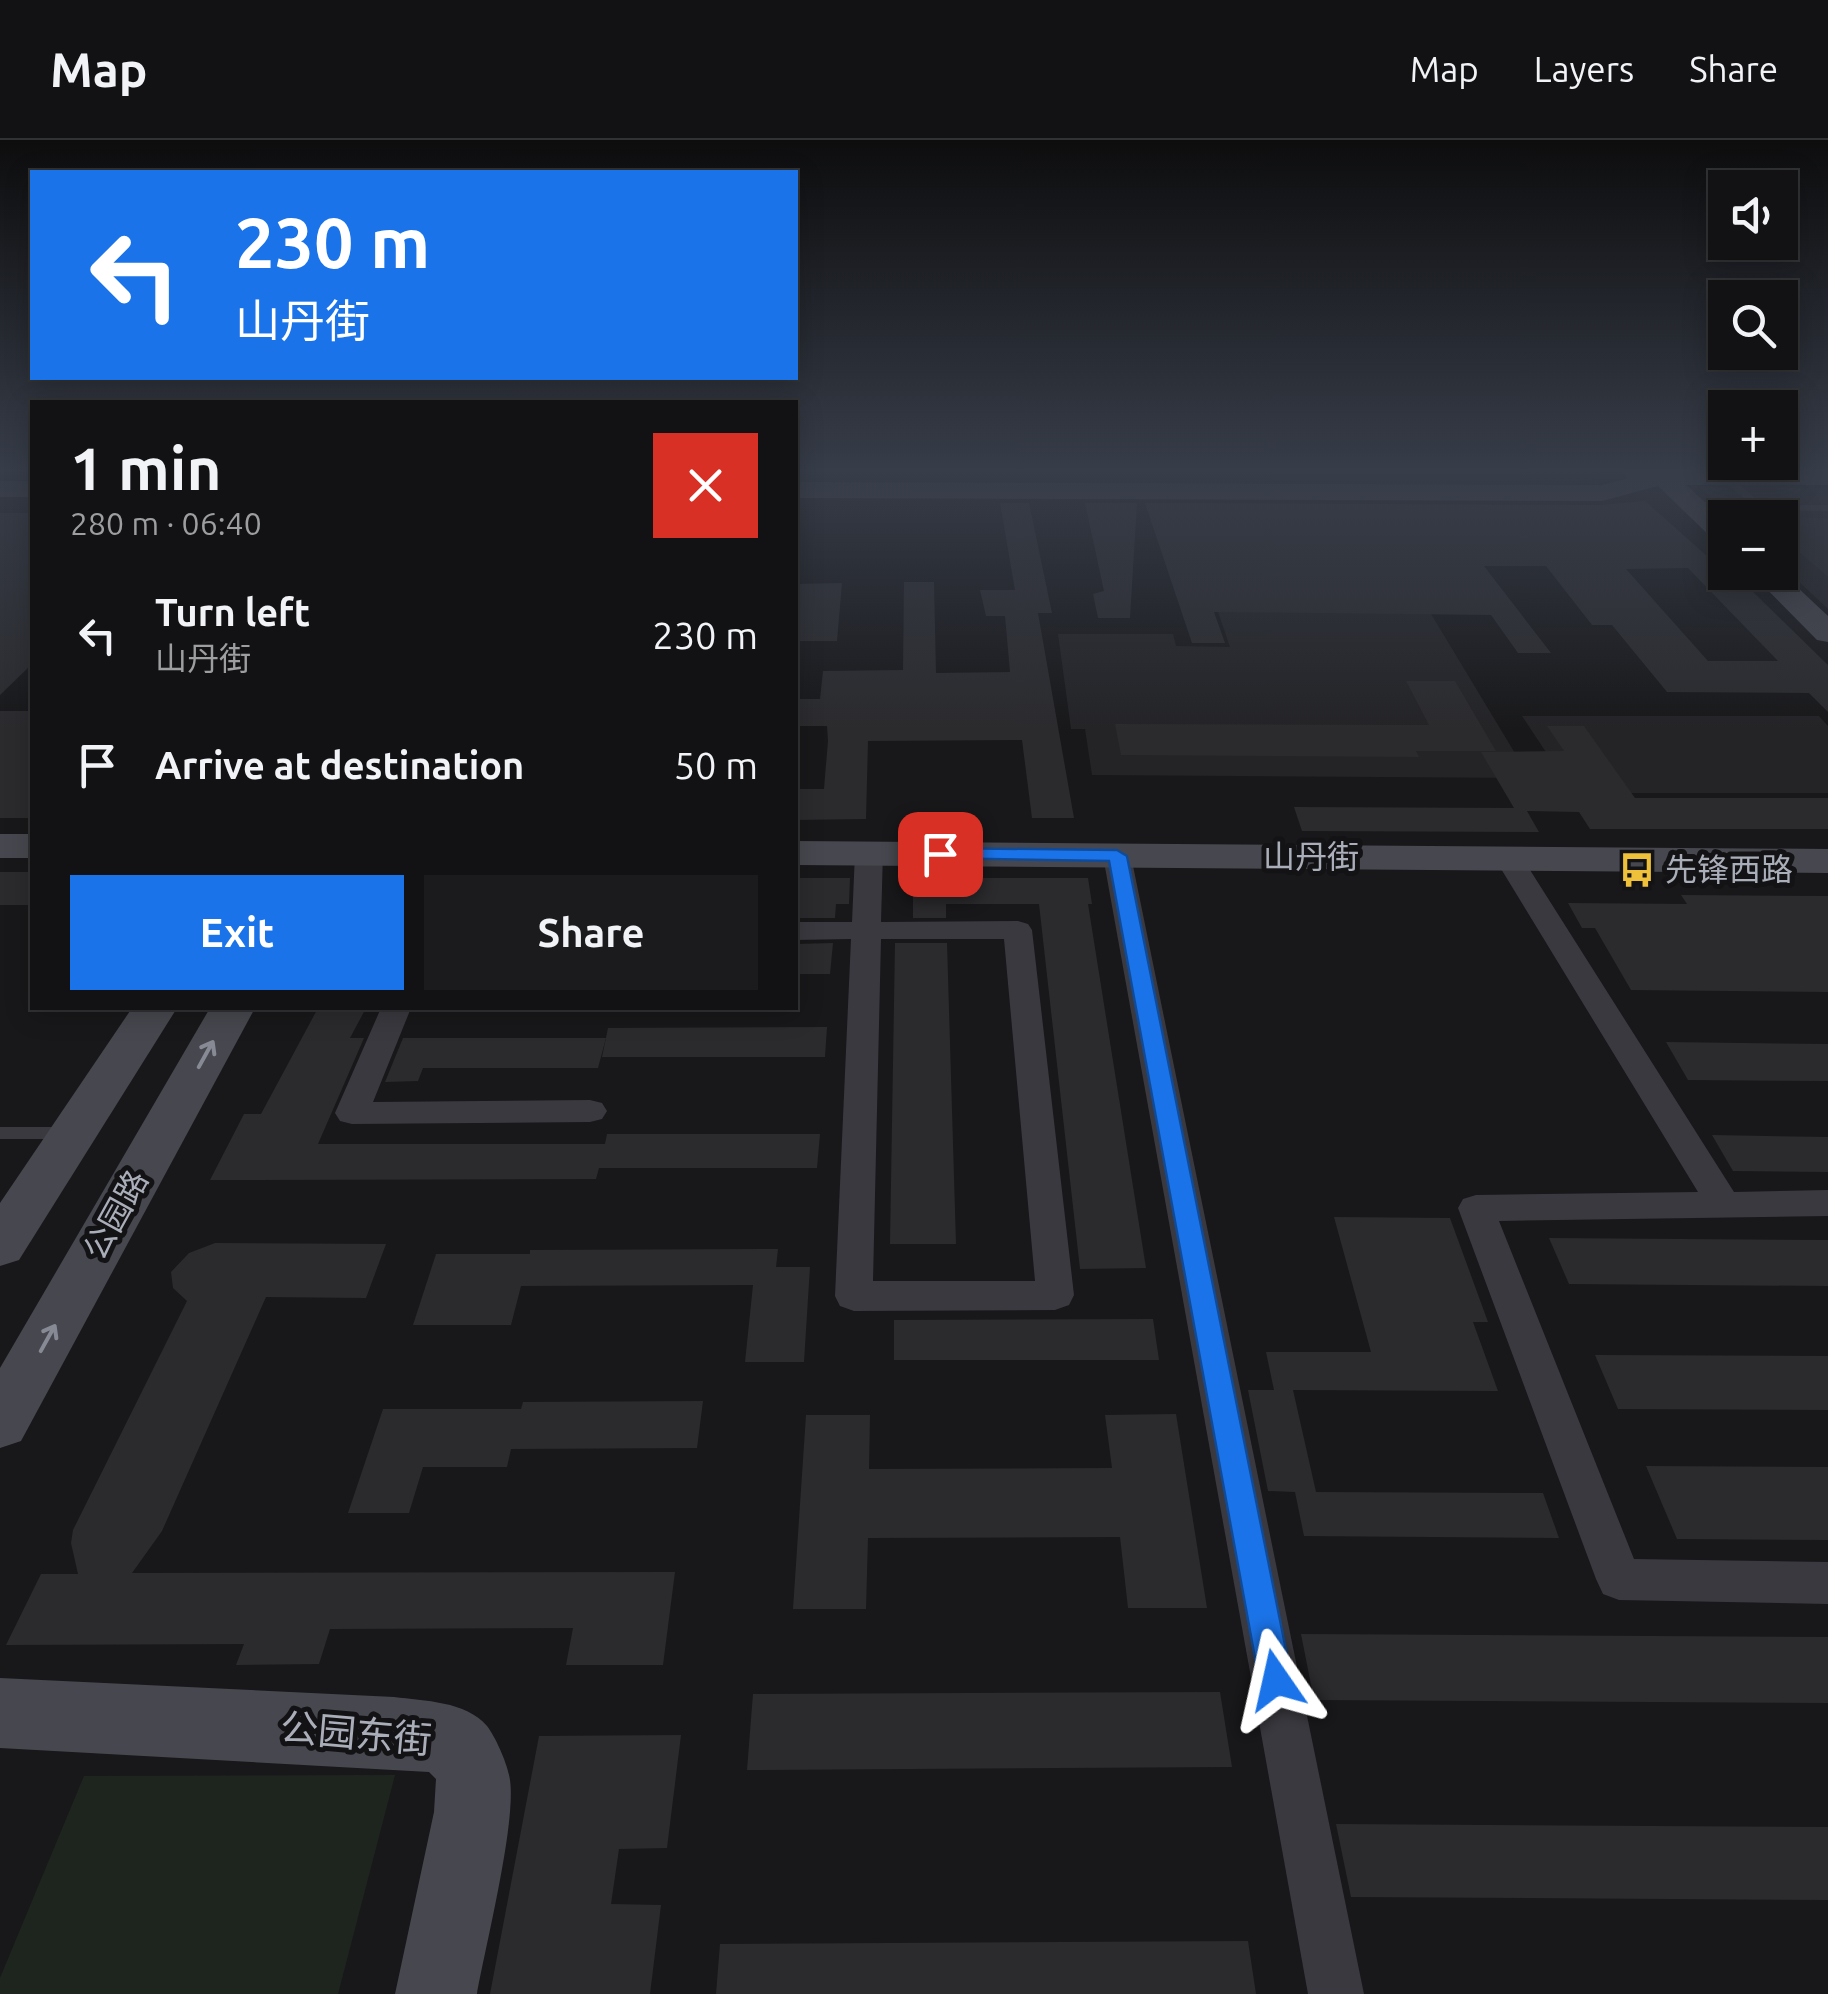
<!DOCTYPE html>
<meta charset="utf-8">
<style>
body{margin:0;font-family:Ubuntu,"Noto Sans SC",sans-serif;background:#1b1b1d;color:#f1f3f6;height:100vh;display:flex;flex-direction:column;font-size:38px;white-space:nowrap}
*{box-sizing:border-box;margin:0}
p{font-size:32px;color:#9c9ea0}
.icon{flex:none;width:55px;height:55px;fill:none;stroke:currentColor;stroke-width:2;stroke-linecap:round;stroke-linejoin:round}
.map{position:relative;flex:1;overflow:hidden}
.panel{position:absolute;left:30px;top:260px;width:768px;height:610px;display:flex;flex-direction:column;background:#121214;border-radius:0px;box-shadow:0 5px 25px #0003,0 0 0 2px #313234}
.panel>*{flex:none}
.banner{position:absolute;left:30px;top:30px;width:768px;height:210px;border-radius:0px;box-shadow:0 5px 25px #0003,0 0 0 2px #313234;background:#1a73e8;color:#fff;overflow:hidden}
.tools{position:absolute;left:1708px;top:30px;display:grid;gap:20px}
.tools a{display:grid;place-items:center;width:90px;height:90px;border-radius:0px;background:#121214;box-shadow:0 5px 25px #0003,0 0 0 2px #313234;font-size:50px}
.pin{position:absolute;display:grid;place-items:center;width:85px;height:85px;color:#fff;margin:-42px;border-radius:20px;box-shadow:0 5px 15px #0006}
.me{position:absolute;width:110px;margin:-55px;rotate:349deg;stroke-linejoin:round;filter:drop-shadow(0 0 8px #0008)}
.turn{display:flex;align-items:center;gap:35px;height:210px;padding:0 40px;font-size:45px}
.turn .icon{width:130px;height:130px;stroke-width:2.5}
.turn b{display:block;font-size:70px;line-height:85px}
.round{display:grid;place-items:center;flex:none;width:105px;height:105px;border-radius:0px;background:#1b1b1d}
.headline{display:flex;align-items:center;justify-content:space-between;height:170px;padding:0 40px}
h1{font-size:60px;font-weight:700;line-height:75px}
.primary-button{display:flex;gap:20px;margin-top:auto;padding:20px 40px}
.primary-button a{flex:1;height:115px;border-radius:0px;background:#1a73e8;color:#fff;font-size:40px;font-weight:700;line-height:115px;text-align:center}
.primary-button a+a{background:#1b1b1d;color:#f1f3f6}
ul{padding:0;list-style:none}
li{display:flex;align-items:center;gap:30px;height:130px;padding:0 40px}
li div{flex:1}
li b{display:block;font-size:38px}
li em{font-style:normal}
header{display:flex;align-items:center;gap:60px;box-sizing:border-box;height:140px;padding:0 50px;background:#121214;border-bottom:2px solid #313234}
header strong{font-size:48px}
nav{display:flex;gap:55px;margin-inline-start:auto;font-size:35px}
.map>svg:first-child{display:block}
.built{fill:#242427}
.green{fill:#1e251f}
.building{fill:#2b2b2e;fill-rule:evenodd}
.lines{fill:none;stroke-linecap:round;stroke-linejoin:round}
.lane{fill:#39393f;fill-rule:evenodd}
.street{fill:#39393f;fill-rule:evenodd}
.secondary{fill:#47484f;fill-rule:evenodd}
.oneway{stroke:#878a94}
.route{fill:#1a73e8;stroke:#114b97;stroke-width:2.5}
.labels{text-anchor:middle;stroke-width:10;stroke-linejoin:round;paint-order:stroke}
.street-label{font-size:32px;fill:#aaaeb9;stroke:#131315}
.poi-label{font-size:32px;fill:#aaaeb9;stroke:#131315;text-anchor:start}
.near-street-label{font-size:38px;fill:#aaaeb9;stroke:#131315}
</style>
<header>
<strong>Map</strong>
<nav><a>Map</a><a>Layers</a><a>Share</a></nav>
</header>
<div class="map">
<svg width="1828" height="1854" viewBox="0 0 1828 1854">
<rect width="100%" height="100%" fill="#18181a"/>
<!-- built -->
<g class="built">
<polygon points="1699,347 1828,348 1828,469 1780,424 1780,378 1731,377"/>
<polygon points="1215,463 1425,464 1530,638 1092,635 1085,589 1071,589 1058,494 1173,494 1176,506 1230,507"/>
<polygon points="1522,576 1819,576 1828,586 1828,653 1573,653"/>
</g>
<!-- green -->
<g class="green">
<polygon points="795,330 1585,330 1600,345 795,344"/>
<polygon points="395,1635 338,1854 0,1854 0,1838 84,1636"/>
</g>
<!-- building -->
<g class="building">
<path d="M1645 361 1725 432 1749 448 1828 525V572L1809 553 1667 552 1612 485H1592L1546 426H1484L1551 513H1518L1491 475 1214 472 1225 503H1192L1145 363 1601 365ZM1688 428 1778 521H1708L1626 429Z"/>
<polygon points="1000,363 1029,363 1052,473 1038,473 1074,678 1032,678 1022,600 868,601 866,679 795,680 795,649 824,649 828,601 827,586 795,586 795,559 820,559 823,531 903,530 904,442 934,442 936,533 1010,532 1005,476 986,476 980,450 1015,450"/>
<polygon points="1085,363 1137,363 1130,478 1098,478 1093,454 1104,451"/>
<polygon points="0,373 32,373 32,524 0,555"/>
<polygon points="1760,377 1828,378 1828,437 1780,395 1780,378"/>
<polygon points="842,443 837,501 795,501 795,444"/>
<polygon points="1406,541 1455,541 1496,611 1416,611 1419,617 1121,615 1115,584 1429,585"/>
<rect x="0" y="571" width="32" height="107"/>
<polygon points="1547,586 1584,586 1635,658 1828,658 1828,689 1590,689 1579,672 1527,671 1539,692 1302,691 1294,667 1514,668 1481,612 1564,611"/>
<rect x="0" y="732" width="32" height="33"/>
<polygon points="795,738 850,738 849,764 836,764 835,778 795,778"/>
<polygon points="913,738 1088,738 1092,764 1088,764 1146,1128 1080,1129 1039,764 946,764 946,778 913,778"/>
<polygon points="1681,755 1828,756 1828,852 1631,850 1595,788 1582,788 1568,763 1687,764"/>
<polygon points="833,803 830,834 795,834 795,804"/>
<polygon points="895,803 947,803 956,1104 890,1104"/>
<polygon points="318,868 366,868 350,898 364,898 318,1004 605,1004 607,994 820,994 817,1028 599,1028 596,1039 210,1040 244,974 261,974"/>
<polygon points="827,887 825,917 602,917 608,888"/>
<polygon points="403,898 606,898 598,928 423,928 418,941 385,942"/>
<polygon points="1666,902 1828,904 1828,941 1688,940"/>
<polygon points="1712,995 1828,997 1828,1032 1733,1031"/>
<polygon points="1334,1077 1450,1078 1488,1182 1473,1182 1498,1251 1293,1250 1316,1352 1543,1353 1559,1398 1304,1396 1295,1352 1268,1351 1248,1250 1274,1250 1266,1212 1371,1212"/>
<polygon points="1549,1098 1828,1100 1828,1146 1569,1144"/>
<polygon points="215,1103 386,1104 366,1158 266,1157 162,1391 132,1433 675,1432 663,1525 566,1525 573,1488 330,1489 319,1524 236,1525 244,1504 6,1505 41,1434 78,1434 71,1403 73,1390 187,1161 173,1148 171,1132 189,1113"/>
<polygon points="778,1109 776,1127 810,1127 804,1222 745,1222 753,1145 521,1146 511,1185 413,1185 436,1114 530,1114 530,1110"/>
<polygon points="1153,1179 1159,1220 894,1220 894,1180"/>
<polygon points="1595,1215 1828,1216 1828,1270 1618,1269"/>
<polygon points="703,1261 697,1308 511,1309 507,1327 423,1327 409,1373 348,1373 383,1269 521,1269 523,1262"/>
<polygon points="1176,1274 1207,1468 1128,1468 1120,1397 868,1398 866,1469 793,1469 806,1275 870,1275 869,1329 1112,1328 1105,1275"/>
<polygon points="1646,1326 1828,1327 1828,1400 1677,1399"/>
<polygon points="1301,1494 1828,1497 1828,1563 1314,1560"/>
<polygon points="1220,1552 1232,1627 747,1630 753,1554"/>
<polygon points="681,1595 667,1708 619,1709 611,1764 661,1765 650,1854 490,1854 539,1596"/>
<polygon points="1336,1684 1828,1687 1828,1760 1351,1757"/>
<polygon points="1248,1801 1256,1854 716,1854 720,1804"/>
</g>
<g class="lines">
<!-- lane -->
<g class="lane">
<polygon points="1722,335 1728,335 1763,365 1828,365 1828,371 1758,370 1722,339"/>
<polygon points="0,987 68,987 77,993 68,999 0,999"/>
</g>
<!-- street -->
<g class="street">
<path d="M869 705 883 713 881 782 1018 781 1028 784 1032 790 1074 1155 1069 1165 1055 1170 854 1171 840 1166 835 1156 851 799 795 800V782H852L855 713ZM881 799H1004L1035 1141H873Z"/>
<polygon points="1117,708 1131,716 1364,1854 1308,1854 1103,716"/>
<polygon points="1509,711 1523,719 1734,1052 1828,1050 1828,1076 1499,1081 1634,1419 1828,1422 1828,1464 1619,1460 1603,1454 1596,1439 1458,1068 1463,1059 1476,1055 1698,1052 1495,719"/>
<polygon points="381,868 411,868 373,962 590,960 602,963 607,971 602,979 590,982 352,984 340,981 335,973"/>
</g>
<!-- secondary -->
<g class="secondary">
<polygon points="1620,330 1828,330 1828,345 1686,345 1725,380 1725,403 1715,401 1658,346 1602,361 795,358 795,342 1602,345 1629,338"/>
<rect x="0" y="341" width="32" height="16"/>
<polygon points="1780,431 1828,476 1828,502 1817,500 1750,432"/>
<rect x="0" y="694" width="32" height="24"/>
<polygon points="795,701 1828,709 1828,733 795,725"/>
<polygon points="132,868 177,868 19,1120 0,1126 0,1063"/>
<polygon points="210,868 255,868 21,1301 0,1308 0,1228"/>
<path d="M0 1538 394 1557C424 1561 466 1561 487 1586 496 1598 506 1621 509 1635 519 1673 485 1808 477 1854H395L434 1672 436 1639 429 1632 0 1608Z"/>
</g>
</g>
<!-- one-way arrows -->
<defs><path id="oneway-shaft" d="M-6 0H5M1.5-3L5.5 0L1.5 3" fill="none" stroke-width="1.6" stroke-linecap="round" stroke-linejoin="round" transform="scale(2.5)"/></defs>
<g class="oneway">
<use href="#oneway-shaft" transform="translate(206 914) rotate(-61)"/>
<use href="#oneway-shaft" transform="translate(48 1198) rotate(-61)"/>
</g>
<!-- sky -->
<linearGradient id="sky" x2="0" y2="1"><stop stop-color="#0d0d0e"/><stop offset="0.56" stop-color="#373d49"/><stop offset="1" stop-color="#373d49" stop-opacity="0"/></linearGradient>
<rect width="1828" height="590" fill="url(#sky)"/>
<!-- route -->
<polygon class="route" points="940,708 1117,710 1127,716 1292,1540 1287,1551 1276,1556 1264,1551 1259,1540 1109,721 933,718 930,714"/>
<!-- icons -->
<defs>
<symbol id="bus-bare" viewBox="-9 -9 18 18"><path d="M-5-6H5V4H4V6H2V4H-2V6H-4V4H-5ZM-3.5-4V0h7V-4ZM-3.5 1.2v1.5H-2V1.2ZM2 1.2v1.5H3.5V1.2Z" fill="#efc13b" stroke="#131315" stroke-width="2.5" paint-order="stroke"/></symbol>
</defs>
<g fill-rule="evenodd">
<use href="#bus-bare" x="1612" y="705" width="50" height="50"/>
</g>
<g class="labels">
<!-- street labels -->
<g class="street-label">
<text x="1311" y="728">山丹街</text>
<text transform="translate(116 1075) rotate(-61)" y="11">公园路</text>
</g>
<!-- poi labels -->
<g class="poi-label">
<text x="1665" y="741">先锋西路</text>
</g>
<!-- near-street labels -->
<g class="near-street-label">
<text transform="translate(356 1594) rotate(5)" y="13">公园东街</text>
</g>
</g>
</svg>
<div class="tools">
<a><svg class="icon" aria-label="sound" viewBox="0 0 24 24"><path d="M4 9h4l5-4v14l-5-4H4zM17 9q2 3 0 6"/></svg></a>
<a><svg class="icon" aria-label="search" viewBox="0 0 24 24"><circle cx="10" cy="10" r="6"/><path d="M15 15l6 6"/></svg></a>
<a>+</a>
<a>−</a>
</div>
<div class="pin" style="left:940px;top:714px;background:#d93025"><svg class="icon" aria-label="arrive" viewBox="0 0 24 24"><path d="M6 21V4h12l-3 4 3 4H6"/></svg></div>
<svg class="me" style="left:1276px;top:1540px" viewBox="-20 -20 40 40"><path d="M0-17L14 15 0 8-14 15z" fill="#1a73e8" stroke="#fff" stroke-width="4"/></svg>
<div class="banner">
<div class="turn"><svg class="icon" aria-label="left" viewBox="0 0 24 24"><path d="M17 20v-9H6M10 6l-5 5 5 5"/></svg><div><b>230 m</b>山丹街</div></div>
</div>
<section class="panel">
<div class="headline"><div><h1>1 min</h1><p>280 m · 06:40</p></div><a class="round" style="background:#d93025;color:#fff"><svg class="icon" aria-label="close" viewBox="0 0 24 24"><path d="M6 6l12 12M18 6L6 18"/></svg></a></div>
<ul>
<li><svg class="icon" aria-label="left" viewBox="0 0 24 24"><path d="M17 20v-9H6M10 6l-5 5 5 5"/></svg><div><b>Turn left</b><p>山丹街</p></div><em>230 m</em></li>
<li><svg class="icon" aria-label="arrive" viewBox="0 0 24 24"><path d="M6 21V4h12l-3 4 3 4H6"/></svg><div><b>Arrive at destination</b></div><em>50 m</em></li>
</ul>
<div class="primary-button"><a>Exit</a><a>Share</a></div>
</section>
</div>
